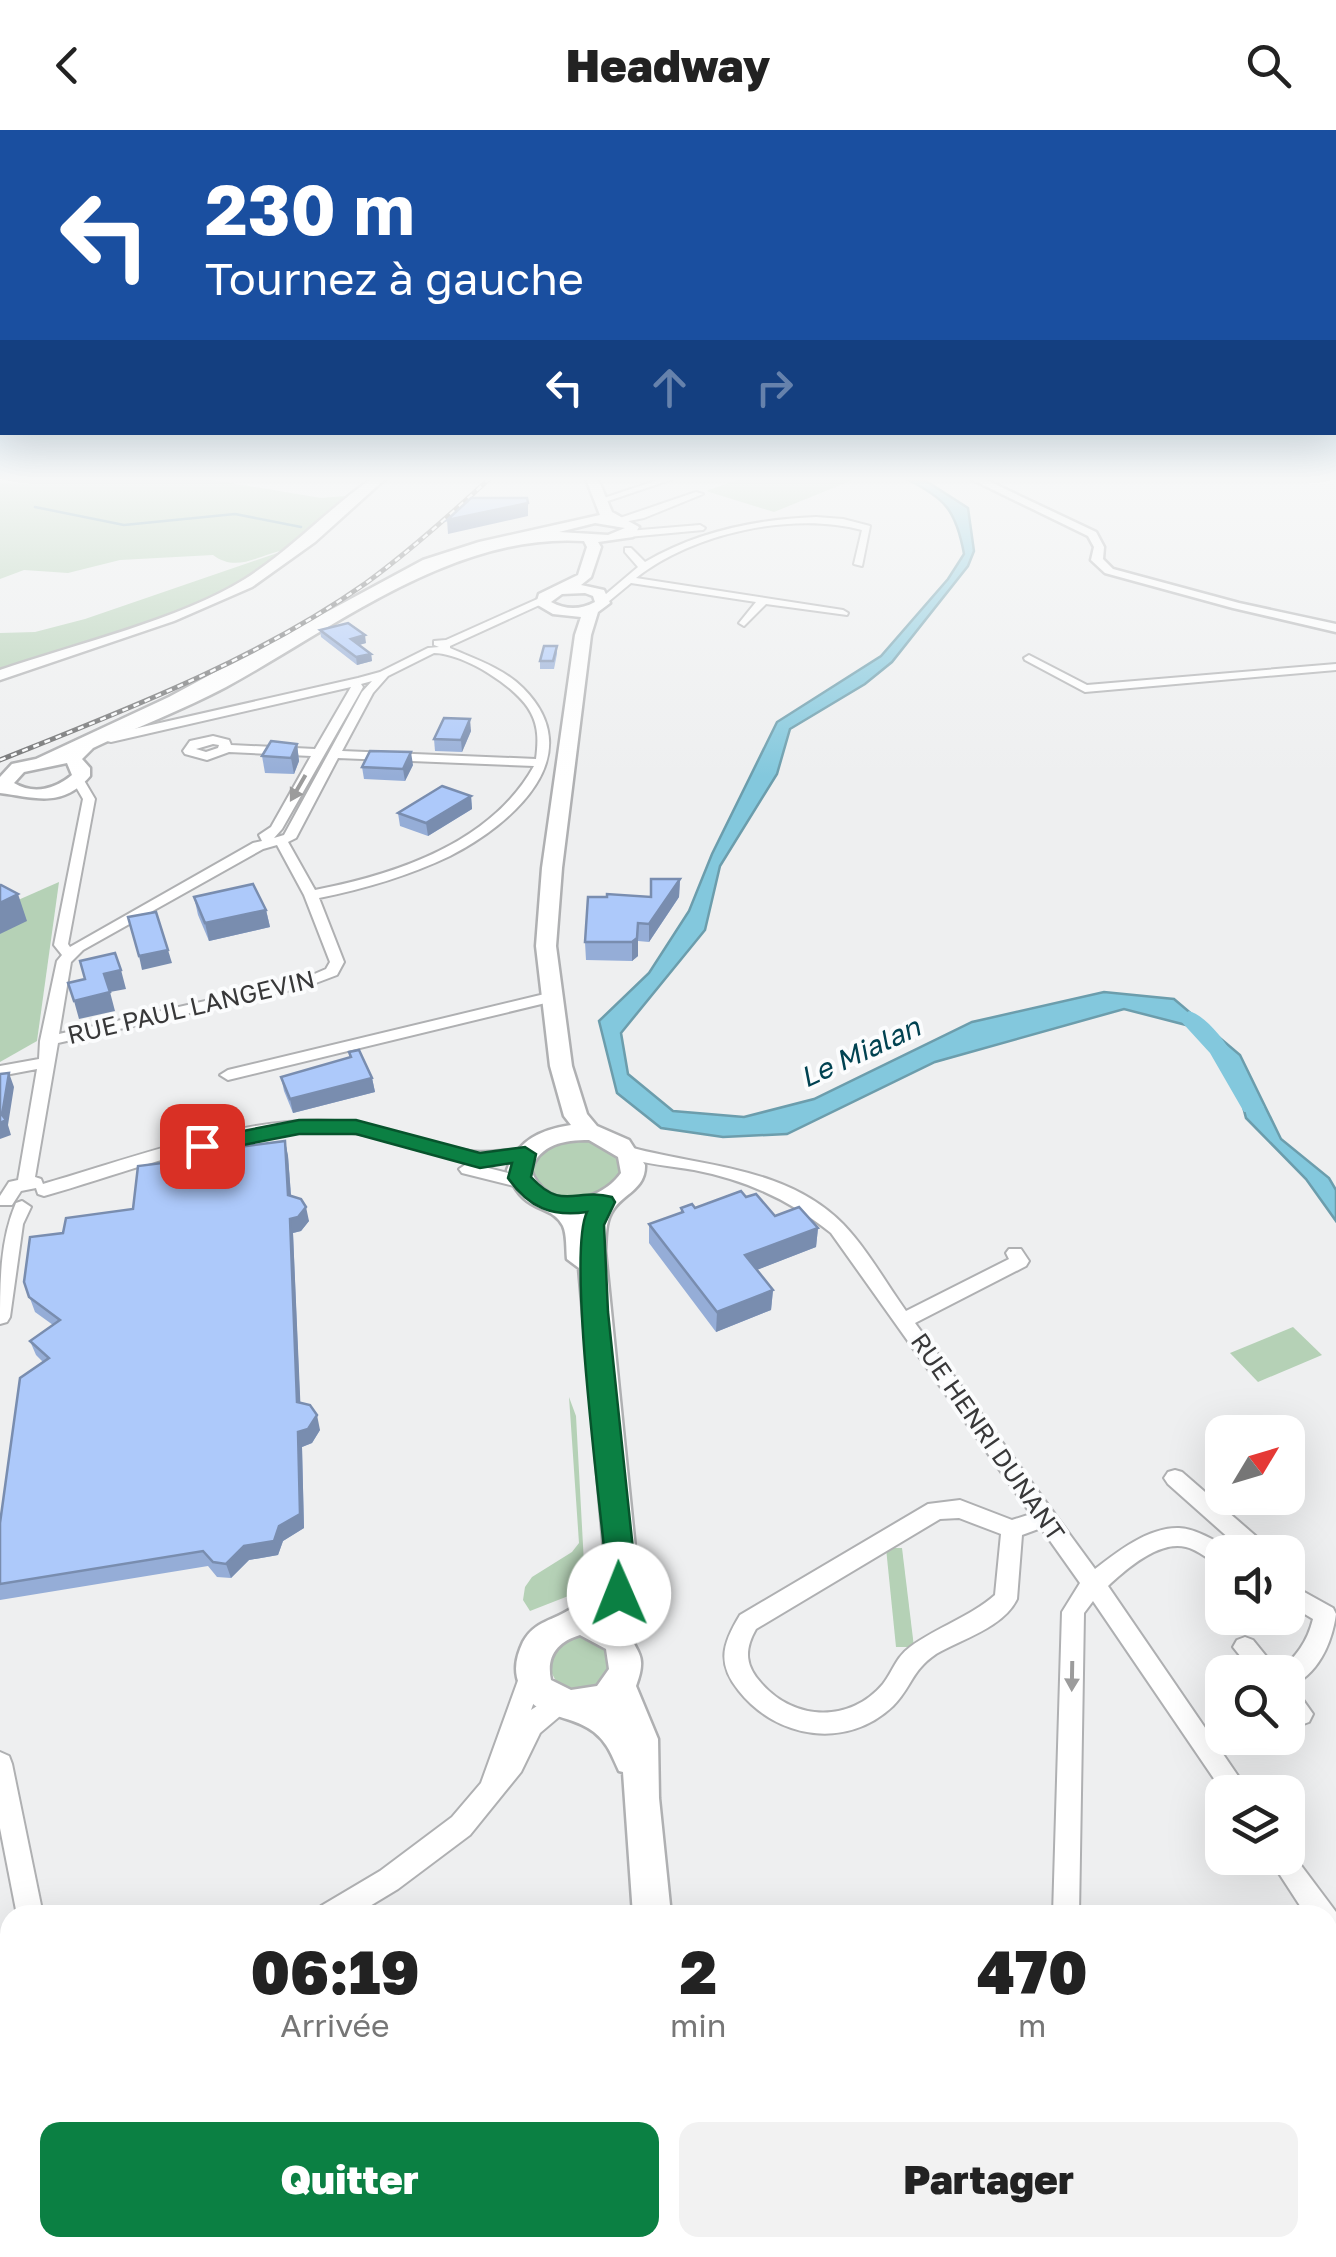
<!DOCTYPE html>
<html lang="fr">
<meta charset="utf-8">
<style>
body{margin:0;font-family:"Golos Text",sans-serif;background:#f2f2f2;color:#222;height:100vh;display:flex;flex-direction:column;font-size:38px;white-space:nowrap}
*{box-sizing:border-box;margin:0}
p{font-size:32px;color:#767676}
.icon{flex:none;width:55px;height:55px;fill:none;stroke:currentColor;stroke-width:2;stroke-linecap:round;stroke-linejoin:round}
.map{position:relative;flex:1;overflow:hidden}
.sheet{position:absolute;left:0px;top:1775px;width:1338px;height:352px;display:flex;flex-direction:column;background:#fff;border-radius:30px 30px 0 0;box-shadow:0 10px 40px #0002}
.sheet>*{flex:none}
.banner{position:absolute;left:0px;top:0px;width:1338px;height:305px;box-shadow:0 10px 40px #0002;background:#1a4fa0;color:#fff;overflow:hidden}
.needle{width:65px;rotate:52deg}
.buttons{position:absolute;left:1205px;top:1285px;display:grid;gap:20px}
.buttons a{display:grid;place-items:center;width:100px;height:100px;border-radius:20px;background:#fff;box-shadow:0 10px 40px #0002;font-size:50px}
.pin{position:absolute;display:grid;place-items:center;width:85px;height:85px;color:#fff;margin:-42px;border-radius:20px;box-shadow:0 5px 15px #0006}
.me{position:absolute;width:110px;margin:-55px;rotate:359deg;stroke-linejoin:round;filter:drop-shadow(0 0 8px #0008)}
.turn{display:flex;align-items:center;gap:35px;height:210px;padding:0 40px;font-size:45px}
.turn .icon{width:130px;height:130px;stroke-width:2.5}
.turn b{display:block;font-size:70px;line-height:85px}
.lanes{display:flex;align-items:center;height:95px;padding:0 40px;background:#0003;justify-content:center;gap:50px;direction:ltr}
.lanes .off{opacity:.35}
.eta{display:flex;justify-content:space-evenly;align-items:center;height:170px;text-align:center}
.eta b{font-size:60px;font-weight:800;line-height:70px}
.primary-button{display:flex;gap:20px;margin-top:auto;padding:20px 40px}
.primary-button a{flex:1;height:115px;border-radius:20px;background:#0b8043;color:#fff;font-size:40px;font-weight:800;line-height:115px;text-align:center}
.primary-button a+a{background:#f2f2f2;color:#222}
header{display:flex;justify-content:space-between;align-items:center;height:130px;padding:0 40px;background:#fff;font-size:45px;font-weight:800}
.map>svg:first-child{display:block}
.green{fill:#b5d1b6}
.water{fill:#83c8dd;stroke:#6c9dac;stroke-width:2.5}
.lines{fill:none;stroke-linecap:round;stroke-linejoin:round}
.stream{stroke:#6c9dac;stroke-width:2.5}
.river{fill:#83c8dd;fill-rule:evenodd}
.minor-casing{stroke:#afb0b2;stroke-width:4}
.tertiary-casing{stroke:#afb0b2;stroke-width:5}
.primary-casing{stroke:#afb0b2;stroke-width:5}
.minor{fill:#fff;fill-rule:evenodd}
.tertiary{fill:#fff;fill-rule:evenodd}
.primary{fill:#fff;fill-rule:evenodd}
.rail-casing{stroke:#747576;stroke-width:5}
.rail{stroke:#fbfcfd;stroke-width:2.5;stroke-dasharray:6;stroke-linecap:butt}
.wall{fill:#95add7}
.shaded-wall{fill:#798daf}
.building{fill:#adc9fa;stroke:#798daf;stroke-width:2.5}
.oneway{fill:#9c9c9c}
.route{fill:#0b8043;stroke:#07532c;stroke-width:2.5}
.labels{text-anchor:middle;stroke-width:8;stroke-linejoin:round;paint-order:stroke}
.street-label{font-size:25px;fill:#383839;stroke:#fbfcfd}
.water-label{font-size:28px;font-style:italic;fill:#004251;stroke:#fbfcfd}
</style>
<header><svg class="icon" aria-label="back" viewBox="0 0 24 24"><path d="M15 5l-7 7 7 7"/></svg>Headway<svg class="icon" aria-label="search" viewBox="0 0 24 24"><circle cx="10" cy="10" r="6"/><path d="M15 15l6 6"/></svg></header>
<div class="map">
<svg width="1336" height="2127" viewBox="0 0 1336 2127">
<rect width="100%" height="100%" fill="#eeeff0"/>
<!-- green -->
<g class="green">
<path d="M0 349H207L321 368 345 366 300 417 209 472 0 545V503L35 502 85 489 286 420C261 423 238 444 213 425L120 430 68 443 24 440 0 449Z"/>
<polygon points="740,349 855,349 774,382 706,361"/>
<polygon points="59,752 37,911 0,932 0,778"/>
<path d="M563 1010H590L617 1024 622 1042C597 1081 561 1076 529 1048L534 1025Z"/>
<polygon points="1293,1197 1322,1225 1258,1252 1230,1223"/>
<polygon points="569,1267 576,1286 585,1452 576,1463 530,1481 523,1470 525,1457 532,1447 572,1422 579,1413"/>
<polygon points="886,1418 902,1418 914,1517 896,1517"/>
<circle cx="579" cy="1533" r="29"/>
<polygon points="743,2118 964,2118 969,2126 747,2127"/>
</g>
<!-- water -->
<path class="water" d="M906 349 926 351 968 378 974 421 968 436 892 532 865 554 790 599 777 644 720 736 705 800 621 903 628 944 673 981 744 987 814 969 972 892 1104 862 1174 869 1240 925 1281 1009 1329 1048 1336 1060V1091L1306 1049 1246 988 1234 942 1216 915 1186 895 1124 879 935 932 787 1004 723 1007 661 998 617 963 599 891 649 843 689 781 712 724 777 592 881 526 948 449 964 424C956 380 945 368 906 349Z"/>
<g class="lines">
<!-- stream -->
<polyline class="stream" points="35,377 124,395 235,384 301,397"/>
<!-- river -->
<path class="river" d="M1189 881C1219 890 1248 951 1264 977L1260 982H1244L1210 923 1178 888Z"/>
<defs>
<g id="minor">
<polygon points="661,349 673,349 605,372 598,370"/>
<polygon points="696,362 703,364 644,388 619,393 614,390"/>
<path d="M816 387 843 389 870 396 862 436 854 434 862 400C794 381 692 403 636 448L843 480 848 483 847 485 766 474 744 496 739 493 756 472 631 453 608 472 599 470 638 437 625 422V418H631L645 432C696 402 757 389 816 387Z"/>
<polygon points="700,395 705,398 703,400 628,407 623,404 628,401"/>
<path d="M542 467 547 470 546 472 450 516V518C475 529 503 538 523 558 591 626 512 694 450 726 408 746 364 759 319 768L344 832 337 845 308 856 58 913 35 1047 41 1049 43 1054C131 1029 243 985 335 991 382 994 424 1014 470 1021 491 1024 512 1017 531 1020L534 1024 531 1028C457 1047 400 1002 328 1001 230 1000 136 1040 44 1066L38 1064 36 1058 21 1061 12 1075H0V1066L9 1052 18 1050 37 939 0 946V936L39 929 40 911 57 831 62 825 54 815 83 669 72 650 82 647 95 669 68 814 70 817 253 713 262 711 259 705 271 697 311 626 229 622 207 630 185 624 183 621 190 611 213 606 229 610 231 615 315 619 351 557 111 612 107 611V605L358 548 380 542 428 518 439 517 434 515V511L446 510ZM434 523C463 523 518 557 531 583 539 598 538 613 536 629L342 621 373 563 388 546ZM372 551 362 562 284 705 274 708 282 699 363 557 361 554ZM213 614 219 615 218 618 206 622 196 619ZM338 628 534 636C491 713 397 744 315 760L288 712 296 708ZM277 715 304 765 330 832 326 839 303 849 59 904 71 832 83 820 263 719Z"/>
<polygon points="1029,525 1087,555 1336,534 1336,540 1085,562 1025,530 1024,528"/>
<polygon points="553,862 558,864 561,867 558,870 228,950 220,945 228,940"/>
<path d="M629 1017C702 1037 786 1036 843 1094 867 1119 886 1153 906 1181L1009 1129 1006 1123 1009 1119H1021L1029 1131 1026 1136 915 1193 1095 1439C1118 1421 1149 1397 1179 1398 1197 1399 1215 1411 1230 1419L1231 1422H1222V1435C1209 1431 1199 1420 1186 1417 1159 1410 1126 1439 1108 1456L1249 1662H1223L1093 1471 1084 1483 1079 1785H1053L1062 1482 1080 1453 1041 1398 1022 1405 1017 1469C1004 1497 962 1509 936 1524 911 1541 912 1557 893 1576 847 1620 777 1609 739 1561 716 1533 723 1513 740 1485L928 1374 960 1370 1012 1390 1031 1384 831 1103C790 1070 746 1050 694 1040 670 1036 646 1034 623 1027L621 1023 623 1019ZM959 1388 1001 1404 995 1465C970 1487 937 1497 910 1517 896 1527 893 1541 883 1554 850 1593 795 1591 762 1554 745 1536 744 1520 756 1499L940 1389Z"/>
<polygon points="468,1033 528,1048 531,1052 522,1058 462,1043 459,1039"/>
<path d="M22 1071 31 1077 23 1094 10 1187 7 1192 0 1194C0 1153 0 1110 16 1073Z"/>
<polygon points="1175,1340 1182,1342 1258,1408 1262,1422 1240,1422 1240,1418 1168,1354 1164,1348 1168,1342"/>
<path d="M1288 1453 1333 1478 1336 1484C1332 1513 1318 1546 1288 1557L1296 1560 1313 1584 1309 1592 1301 1595C1280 1587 1288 1561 1288 1542H1253L1233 1517 1237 1510 1245 1507 1253 1510 1279 1542C1296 1526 1307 1513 1313 1489L1288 1474Z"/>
<polygon points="532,1534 540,1538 544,1545 531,1580 558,1562 566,1565 570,1573 566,1581 540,1603 521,1642 470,1705 398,1759 355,1785 317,1785 321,1776 380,1741 452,1687 481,1653 520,1545 524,1538"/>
<polygon points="0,1622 9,1626 12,1634 43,1785 17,1785 0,1698"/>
<polygon points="1288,1718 1336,1782 1336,1817 1328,1814 1328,1785 1306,1785 1269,1728 1288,1728"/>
<polygon points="1336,2013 1336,2047 1328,2051 1328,2017"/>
<polygon points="99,2118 129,2118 132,2127 102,2127"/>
<polygon points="479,2118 517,2118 514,2127 475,2127"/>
<rect x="1044" y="2118" width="30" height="9"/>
<polygon points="1225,2118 1260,2118 1257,2127 1221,2127"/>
</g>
<polygon id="tertiary" points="971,349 984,349 1096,402 1104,417 1103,429 1113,439 1239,473 1336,494 1336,502 1233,478 1105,443 1091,430 1094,417 1088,406"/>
<g id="primary">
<path d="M371 349H385L315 412 252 457 174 491 0 550V540C73 515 182 489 245 449 291 420 327 380 371 349Z"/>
<path d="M586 349H598L612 382 639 397 633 407 598 412 601 417 591 447 581 455 604 460 610 473 598 482 591 505 562 738 556 816 572 936 587 984 597 996 629 1010 645 1035C646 1059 623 1064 613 1080 605 1091 606 1108 605 1121L638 1448C635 1462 628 1481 629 1496 631 1523 650 1519 636 1556L658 1609 659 1668 671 1785H633L623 1642 619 1641C612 1626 608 1613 594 1602 568 1582 536 1591 520 1556 513 1541 516 1527 523 1512 535 1490 554 1491 572 1478 589 1465 589 1450 598 1433L605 1430 579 1138 567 1129C566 1119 567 1105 563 1096 551 1072 523 1087 507 1040 518 1010 540 1000 571 995L564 986 550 936 536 816 542 738 575 505 581 487 553 484 536 474 539 464 578 445 587 417 584 411C455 402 334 498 226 557 183 580 137 597 93 618L82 629 90 638V646C62 679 34 667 0 663V647L12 634 36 629 169 567 423 430 479 412 600 385ZM595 393 625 398 608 405 559 402ZM585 463 593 466 595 472C580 480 566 480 551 472L562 464ZM67 633 72 645C55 659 34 665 14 653L24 642ZM589 1010 618 1027 621 1043C598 1075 546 1081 531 1040 540 1014 564 1010 589 1010ZM580 1505 606 1519 609 1539 597 1556 571 1560 551 1550C546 1526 557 1512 580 1505Z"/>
<polygon points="687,2118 731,2118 734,2127 690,2127"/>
</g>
</defs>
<!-- minor casing -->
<use href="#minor" class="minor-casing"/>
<!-- tertiary casing -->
<use href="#tertiary" class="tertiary-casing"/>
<!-- primary casing -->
<use href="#primary" class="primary-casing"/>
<!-- minor -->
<use href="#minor" class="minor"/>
<!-- tertiary -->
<use href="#tertiary" class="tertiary"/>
<!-- primary -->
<use href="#primary" class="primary"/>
<defs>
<path id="rail" d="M0 630C125 580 255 531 366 453 410 421 449 386 489 349"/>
</defs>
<!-- rail casing -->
<use href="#rail" class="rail-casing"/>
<!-- rail -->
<use href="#rail" class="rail"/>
</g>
<!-- wall -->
<g class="wall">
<polygon points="320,500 366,513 359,515 371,524 372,531 357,535 321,507"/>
<polygon points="557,516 557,524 554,539 540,539 540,531"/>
<polygon points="471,601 462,622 435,621 434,609"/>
<polygon points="297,614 299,631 294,644 265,643 262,626"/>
<polygon points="413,635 405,651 364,649 362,637"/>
<polygon points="471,666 472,679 428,706 400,696 398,683"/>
<polygon points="680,749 679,767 649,812 638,811 638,826 632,831 586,830 585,812"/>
<polygon points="194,767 266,780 270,797 209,811 198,785"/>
<polygon points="349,922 372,948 375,962 293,983 284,961 281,947 350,928"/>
<polygon points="285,1011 288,1026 291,1066 309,1091 301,1101 293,1103 300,1273 320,1300 312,1313 302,1317 304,1398 283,1411 278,1425 249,1430 231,1448 217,1447 208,1436 0,1470 0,1393 43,1232 36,1225 30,1211 53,1195 35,1182 24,1152 63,1103 133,1079 179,1031"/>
<polygon points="746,1067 775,1086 818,1098 816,1117 756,1140 773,1160 771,1180 716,1202 649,1113 649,1094 681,1083 681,1078 695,1078"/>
</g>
<!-- shaded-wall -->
<g class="shaded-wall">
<polygon points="528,373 528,386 448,404 447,390"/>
<polygon points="365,505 366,513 352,517 351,509"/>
<polygon points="371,524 372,531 357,535 356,527"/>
<polygon points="470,589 471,601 462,622 461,610"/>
<polygon points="297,614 299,631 294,644 291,628"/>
<polygon points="411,622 413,635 405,651 403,639"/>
<polygon points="471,666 472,679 428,706 426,693"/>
<polygon points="680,749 679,767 649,812 649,794"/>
<polygon points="18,764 27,791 0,804 0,773"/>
<polygon points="266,780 270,797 209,811 205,793"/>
<polygon points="638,793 638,826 632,831 632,812"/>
<polygon points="168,820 172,833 142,840 139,826"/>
<polygon points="121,840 126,859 110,862 115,881 79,889 74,871 104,844"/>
<polygon points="9,943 14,957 8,995 11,1005 0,1009 0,993"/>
<polygon points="372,948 375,962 293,983 290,969"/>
<polygon points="285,1011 288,1026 292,1079 288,1065"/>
<polygon points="306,1077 309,1091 301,1101 293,1103 301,1287 297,1272 290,1089"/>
<polygon points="818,1098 816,1117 744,1145 745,1125"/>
<polygon points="773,1160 771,1180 716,1202 717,1182"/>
<polygon points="317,1285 320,1300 312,1313 302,1317 304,1398 283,1411 278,1425 249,1430 231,1448 226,1434 298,1302"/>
</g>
<!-- building -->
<g class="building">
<polygon points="471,368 527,368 528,373 447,390"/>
<polygon points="348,493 365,505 351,509 371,524 356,527 320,500"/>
<polygon points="544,516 557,516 553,531 540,531"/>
<polygon points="444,588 470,589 461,610 434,609"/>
<polygon points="271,611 297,614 291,628 262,626"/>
<polygon points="370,621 411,622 403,639 362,637"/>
<polygon points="442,656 471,666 426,693 398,683"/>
<polygon points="651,749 680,749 649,794 638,793 637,808 632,812 585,812 588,767 607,767 607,764 651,767"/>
<polygon points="253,754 266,780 205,793 194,767"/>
<polygon points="0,755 1,755 18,764 0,773"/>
<polygon points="156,782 168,820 139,826 128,787"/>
<polygon points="115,823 121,840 104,844 110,862 74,871 68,853 85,849 80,831"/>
<polygon points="359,920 372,948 290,969 281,947 351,927 349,922"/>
<polygon points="9,943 2,985 6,990 0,993 0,944"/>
<polygon points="285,1011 288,1065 301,1069 306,1077 298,1087 290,1089 297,1272 310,1275 317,1285 308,1299 298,1302 300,1384 279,1396 274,1411 244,1416 226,1434 213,1432 203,1421 0,1454 0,1393 20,1248 49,1228 30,1211 60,1190 29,1167 24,1152 30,1107 63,1103 66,1088 133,1079 138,1036 179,1031 179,1025"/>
<polygon points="741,1061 746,1067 756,1064 775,1086 799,1077 818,1098 745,1125 773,1160 717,1182 649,1094 683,1082 681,1078 692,1074 695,1078"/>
</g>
<!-- one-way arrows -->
<defs><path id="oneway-solid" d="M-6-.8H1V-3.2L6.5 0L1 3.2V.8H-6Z" transform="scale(2.5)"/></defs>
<g class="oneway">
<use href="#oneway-solid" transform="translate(298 658) rotate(120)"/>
<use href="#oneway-solid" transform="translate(1072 1546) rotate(91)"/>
</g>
<!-- sky -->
<linearGradient id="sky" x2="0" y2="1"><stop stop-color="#7fbce4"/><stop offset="0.54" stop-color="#f7f8f8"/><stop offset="1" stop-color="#f7f8f8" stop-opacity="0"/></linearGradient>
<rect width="1336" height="647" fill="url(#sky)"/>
<!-- route -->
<path class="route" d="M299 990H356L480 1023 525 1017 536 1024 531 1047C563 1082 576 1057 612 1067L615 1072 604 1095 608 1182 636 1448 630 1473 619 1476 609 1473 605 1464 607 1448C602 1386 566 1124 587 1082 552 1087 529 1078 508 1048L512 1033 480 1038 356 1004H299L202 1023 191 1016 202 1009Z"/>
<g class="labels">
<!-- street labels -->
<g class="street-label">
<text transform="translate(191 877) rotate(-13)" y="9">RUE PAUL LANGEVIN</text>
<text transform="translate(988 1307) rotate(55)" y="9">RUE HENRI DUNANT</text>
</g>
<!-- water labels -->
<g class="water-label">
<text transform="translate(860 922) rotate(-25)" y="10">Le Mialan</text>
</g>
</g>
</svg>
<div class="buttons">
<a><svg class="needle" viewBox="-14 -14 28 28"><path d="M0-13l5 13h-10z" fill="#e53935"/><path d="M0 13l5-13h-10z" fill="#767676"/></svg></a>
<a><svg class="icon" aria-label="sound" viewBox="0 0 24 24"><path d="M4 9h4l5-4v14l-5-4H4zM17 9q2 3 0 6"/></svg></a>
<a><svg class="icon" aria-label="search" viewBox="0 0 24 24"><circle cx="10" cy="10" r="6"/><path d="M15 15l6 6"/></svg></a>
<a><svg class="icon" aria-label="layers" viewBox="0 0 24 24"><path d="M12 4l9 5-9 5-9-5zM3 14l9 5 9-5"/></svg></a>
</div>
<div class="pin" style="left:202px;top:1016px;background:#d93025"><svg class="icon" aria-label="arrive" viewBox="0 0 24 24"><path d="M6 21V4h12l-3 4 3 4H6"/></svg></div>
<svg class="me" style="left:619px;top:1464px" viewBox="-20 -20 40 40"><circle r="19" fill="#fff"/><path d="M0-13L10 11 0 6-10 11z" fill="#0b8043"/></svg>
<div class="banner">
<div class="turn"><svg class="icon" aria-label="left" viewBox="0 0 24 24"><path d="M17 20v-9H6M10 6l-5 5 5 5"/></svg><div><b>230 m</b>Tournez à gauche</div></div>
<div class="lanes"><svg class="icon" aria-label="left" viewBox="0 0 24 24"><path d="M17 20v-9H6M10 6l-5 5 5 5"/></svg><svg class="icon off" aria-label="ahead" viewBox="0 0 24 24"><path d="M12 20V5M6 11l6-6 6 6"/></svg><svg class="icon off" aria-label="right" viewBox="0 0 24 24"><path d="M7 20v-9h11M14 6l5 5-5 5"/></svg></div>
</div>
<section class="sheet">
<div class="eta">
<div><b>06:19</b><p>Arrivée</p></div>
<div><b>2</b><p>min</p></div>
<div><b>470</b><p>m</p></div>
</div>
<div class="primary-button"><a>Quitter</a><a>Partager</a></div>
</section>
</div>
